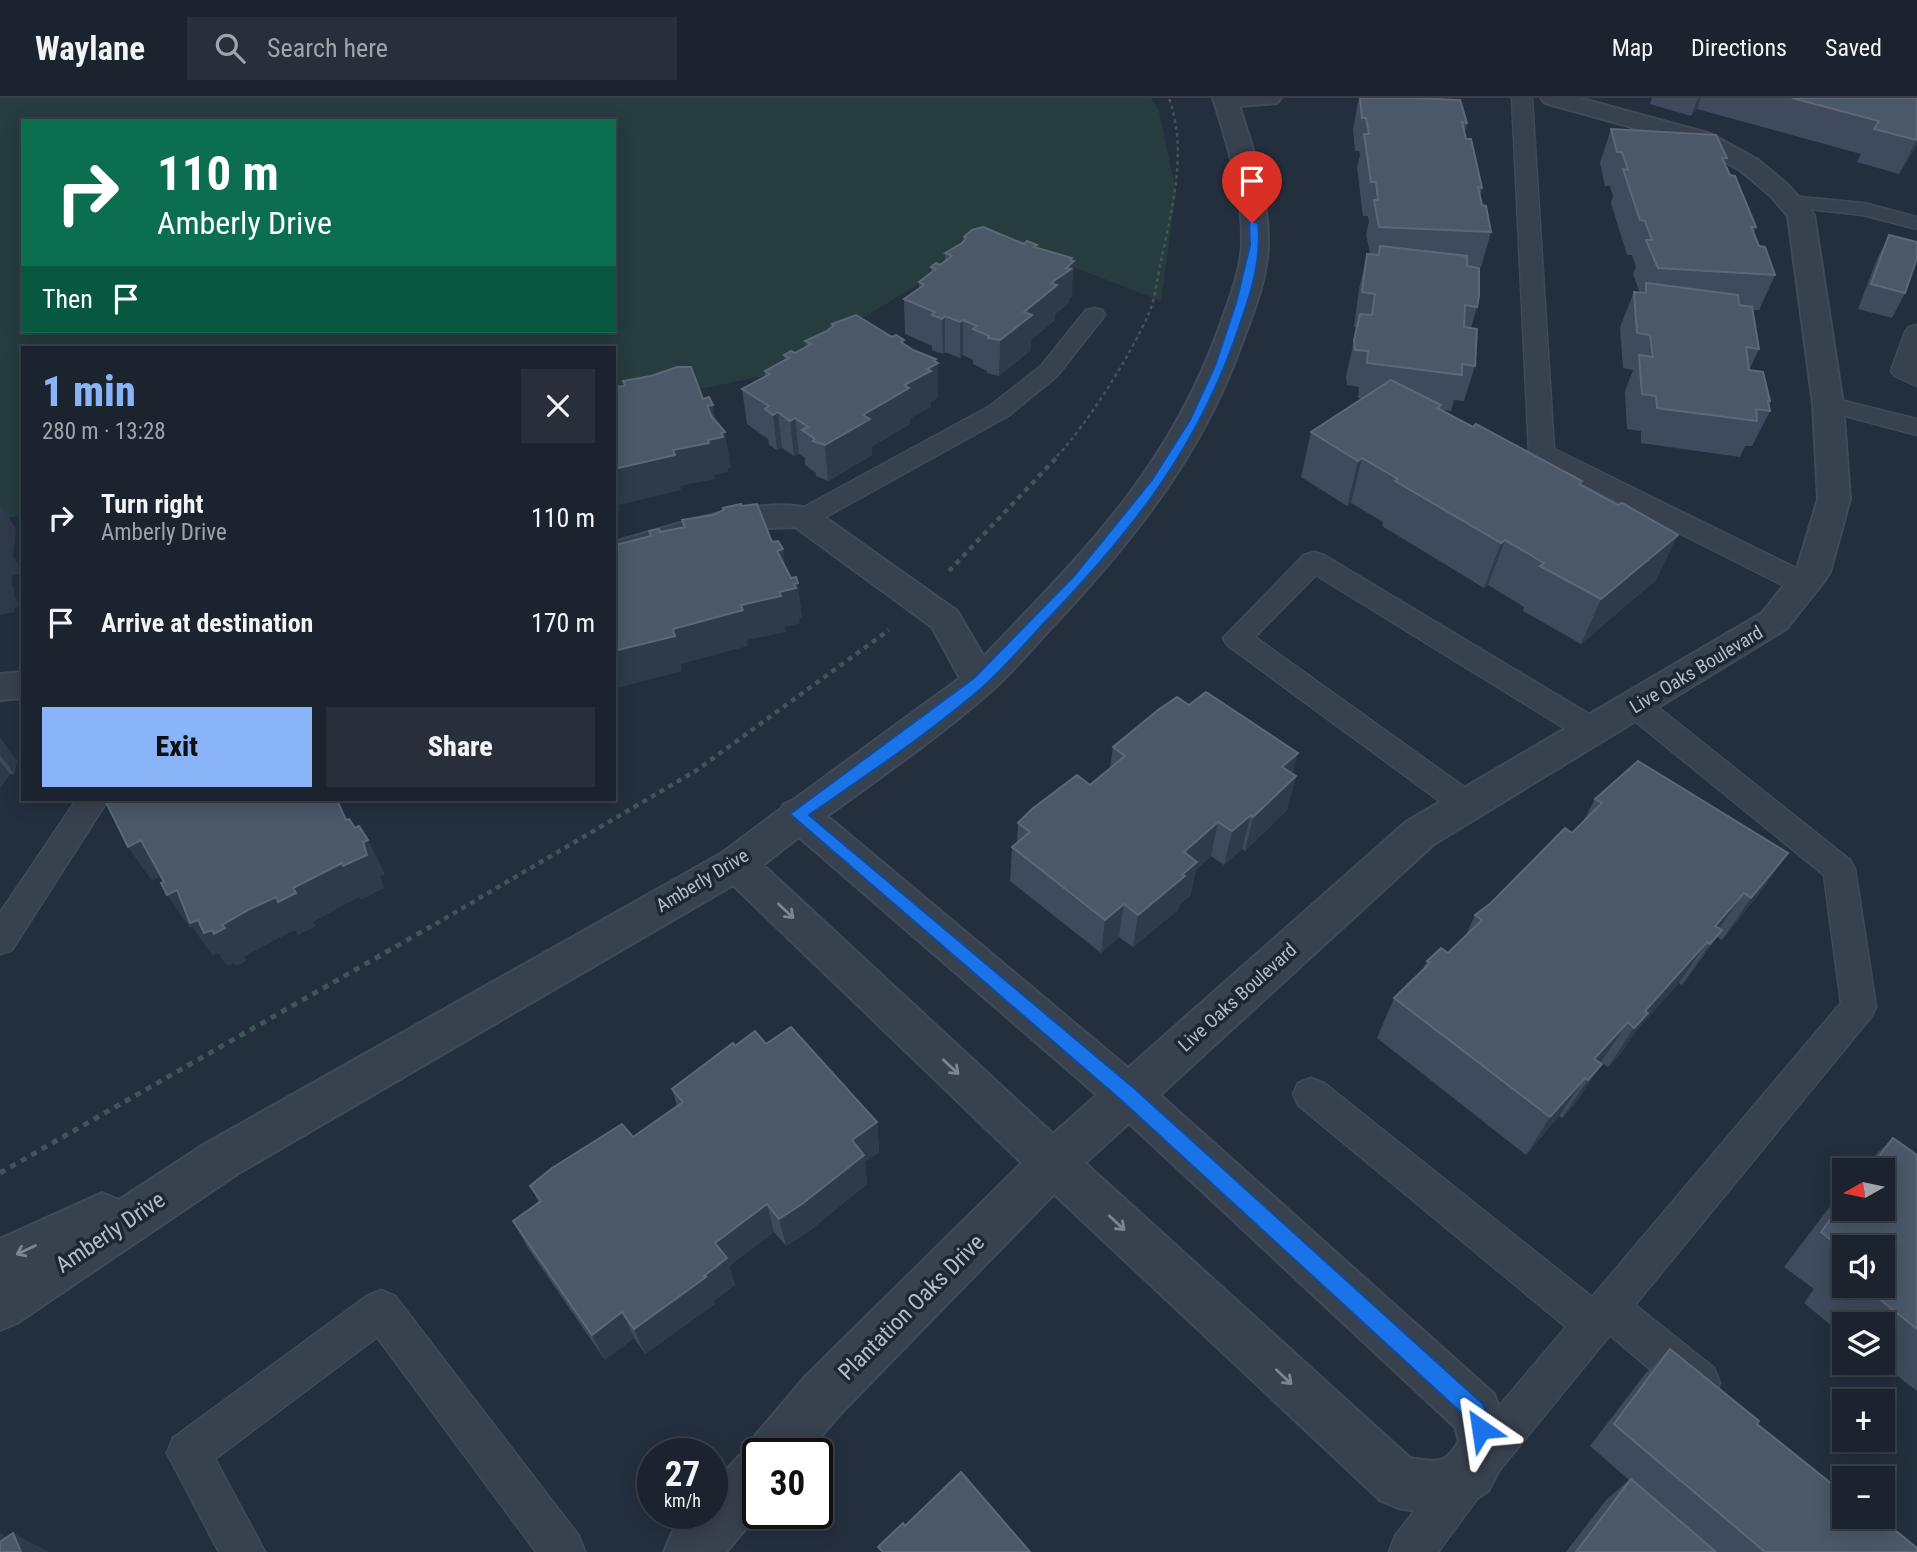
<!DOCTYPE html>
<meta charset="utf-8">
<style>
body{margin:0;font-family:"Roboto Condensed",sans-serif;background:#282f3a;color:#f1f3f6;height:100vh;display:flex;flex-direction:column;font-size:26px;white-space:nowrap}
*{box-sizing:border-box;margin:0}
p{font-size:23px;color:#a0a4aa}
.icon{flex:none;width:38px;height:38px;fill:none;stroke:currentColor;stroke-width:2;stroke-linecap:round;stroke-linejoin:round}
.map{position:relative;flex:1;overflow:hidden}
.sheet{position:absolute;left:21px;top:248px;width:595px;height:455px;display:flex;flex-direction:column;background:#1b232e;border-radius:0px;box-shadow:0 4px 18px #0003,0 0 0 2px #39404a}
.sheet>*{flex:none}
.banner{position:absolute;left:21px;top:21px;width:595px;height:214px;border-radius:0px;box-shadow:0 4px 18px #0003,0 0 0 2px #39404a;background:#0b6e4f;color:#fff;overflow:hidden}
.needle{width:46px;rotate:261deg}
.tools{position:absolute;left:1832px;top:1060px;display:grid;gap:14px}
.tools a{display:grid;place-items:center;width:63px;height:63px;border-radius:0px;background:#1b232e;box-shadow:0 4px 18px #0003,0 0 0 2px #39404a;font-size:35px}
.speed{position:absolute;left:637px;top:1340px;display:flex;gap:14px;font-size:35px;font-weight:700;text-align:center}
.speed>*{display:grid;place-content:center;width:91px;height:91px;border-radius:50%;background:#1b232e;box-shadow:0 4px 18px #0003,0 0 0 2px #39404a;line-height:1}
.speed small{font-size:18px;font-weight:400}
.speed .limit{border:4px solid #111;border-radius:10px;background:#fff;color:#111}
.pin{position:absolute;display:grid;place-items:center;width:60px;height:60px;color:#fff;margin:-72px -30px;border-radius:50% 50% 50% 0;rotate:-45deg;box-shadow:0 0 7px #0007}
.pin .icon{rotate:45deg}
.me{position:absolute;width:77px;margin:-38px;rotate:328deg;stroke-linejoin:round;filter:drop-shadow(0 0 5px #0008)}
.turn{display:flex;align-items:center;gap:24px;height:147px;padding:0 21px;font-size:32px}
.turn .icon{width:91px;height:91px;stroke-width:2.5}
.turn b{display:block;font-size:49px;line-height:60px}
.then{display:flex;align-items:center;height:66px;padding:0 21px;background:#0003;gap:14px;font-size:26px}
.round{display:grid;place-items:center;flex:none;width:74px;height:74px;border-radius:0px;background:#282f3a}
.overview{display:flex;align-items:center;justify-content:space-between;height:119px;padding:0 21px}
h1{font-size:42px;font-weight:800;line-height:52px;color:#8ab4f8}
.action{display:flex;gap:14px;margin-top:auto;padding:14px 21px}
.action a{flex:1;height:80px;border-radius:0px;background:#8ab4f8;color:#111;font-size:28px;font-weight:800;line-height:80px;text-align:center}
.action a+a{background:#282f3a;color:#f1f3f6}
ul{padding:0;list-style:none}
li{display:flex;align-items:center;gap:21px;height:105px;padding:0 21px}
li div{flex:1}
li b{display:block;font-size:26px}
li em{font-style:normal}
header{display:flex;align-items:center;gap:42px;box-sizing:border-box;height:98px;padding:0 35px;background:#1b232e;border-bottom:2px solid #39404a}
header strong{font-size:33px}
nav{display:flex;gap:38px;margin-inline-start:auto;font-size:24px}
.search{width:490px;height:63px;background:#282f3a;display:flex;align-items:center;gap:18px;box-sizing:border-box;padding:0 24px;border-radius:0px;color:#a0a4aa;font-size:26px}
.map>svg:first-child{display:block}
.green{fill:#263c3f;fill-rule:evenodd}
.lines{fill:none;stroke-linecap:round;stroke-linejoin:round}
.lane-casing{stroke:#414a57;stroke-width:3}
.street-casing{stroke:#414a57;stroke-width:4}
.path-far2{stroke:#3f5557;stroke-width:2.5;stroke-dasharray:3.5 3.5;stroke-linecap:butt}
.path-far1{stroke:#3f5557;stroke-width:4.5;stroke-dasharray:5 5;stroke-linecap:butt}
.path{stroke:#3f5557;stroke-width:5;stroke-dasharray:6 6;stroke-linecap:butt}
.lane{fill:#38414e;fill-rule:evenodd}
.street{fill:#38414e;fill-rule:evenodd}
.wall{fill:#3f4b5c;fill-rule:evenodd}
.shaded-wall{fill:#2f3b4b}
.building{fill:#4b5868;stroke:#5c6777;stroke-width:2}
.oneway{stroke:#7c8592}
.route{fill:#1a73e8;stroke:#114b97;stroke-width:2}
.labels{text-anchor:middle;stroke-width:7;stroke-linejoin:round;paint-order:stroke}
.street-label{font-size:19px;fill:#b4bcc9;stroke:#1d2633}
.near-street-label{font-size:23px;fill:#b4bcc9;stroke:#1d2633}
</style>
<header>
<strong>Waylane</strong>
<div class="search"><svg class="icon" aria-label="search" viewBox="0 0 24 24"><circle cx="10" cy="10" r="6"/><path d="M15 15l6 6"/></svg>Search here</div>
<nav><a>Map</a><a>Directions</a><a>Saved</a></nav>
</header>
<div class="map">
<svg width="1917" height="1454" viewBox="0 0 1917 1454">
<rect width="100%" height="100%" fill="#242f3e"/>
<!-- green -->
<path class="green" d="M0 0H1151L1159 13 1176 94 1161 203 996 139 769 277 614 308V250H23V417L0 421ZM23 23H614V233H23Z"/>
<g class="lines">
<defs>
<g id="lane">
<polygon points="1512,0 1532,0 1554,351 1814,479 1818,486 1814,493 1804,495 1794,493 1533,361 1529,355"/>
<polygon points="1789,98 1864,105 1917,119 1917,131 1863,117 1782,108 1779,104 1782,100"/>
<polygon points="1094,210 1102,212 1105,217 1057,278 1008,318 813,426 804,428 795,426 791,420 795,414 990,308 1041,268 1086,212"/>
<polygon points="1917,227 1917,288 1895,278 1891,273 1905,234 1909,229"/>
<polygon points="1828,299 1917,321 1917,337 1819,311 1816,306 1819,301"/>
<polygon points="1314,454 1324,457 1604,625 1608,633 1604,641 1593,644 1582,641 1316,477 1255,539 1478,699 1483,707 1478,715 1467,719 1456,715 1227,547 1223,540 1304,457"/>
<polygon points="1635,596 1645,599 1850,762 1855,771 1876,909 1871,919 1635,1207 1714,1270 1720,1285 1714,1300 1699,1306 1684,1300 1610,1237 1485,1390 1438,1454 1389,1454 1395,1438 1455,1360 1566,1229 1298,1007 1293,996 1298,985 1311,980 1324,985 1592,1199 1841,905 1824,777 1625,615 1620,607 1625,599"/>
<polygon points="76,702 108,702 12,852 0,856 0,815"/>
<polygon points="381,1192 395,1198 579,1438 585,1454 536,1454 377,1239 215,1361 265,1454 219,1454 167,1355 173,1340 367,1198"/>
</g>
<g id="street">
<path d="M1213 0H1281L1277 5 1239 8C1254 52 1269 101 1268 148 1267 182 1252 218 1240 250 1201 358 1131 445 1053 528 1032 550 1013 574 991 593 939 639 882 678 827 718L1128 970 1406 724 1762 515 1797 471 1818 401 1813 306 1788 118 1771 98 1740 72 1693 46 1545 5 1541 0H1579L1711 36 1758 62 1789 88 1814 117 1843 306 1850 401 1830 474 1825 482 1786 531 1434 746 1160 997 1494 1296 1512 1347 1488 1393 1462 1410 1443 1417 1398 1410 1380 1402 1054 1096 841 1315 806 1356H758V1416L726 1454H664L672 1435 689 1416H712V1388L740 1357 748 1353 755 1338 805 1279 1022 1065 733 787 237 1076 17 1225 0 1232V1141L102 1095 119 1102 205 1046 722 755 782 710 784 706 792 703 960 580 932 529 795 429 737 431 614 466V444C669 429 759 396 813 411L957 513 984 559 988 554C1089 449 1170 368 1220 228 1229 202 1241 174 1242 146 1243 96 1228 47 1213 0ZM799 739 1097 997 1053 1036 763 767ZM1129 1025 1455 1329 1459 1343C1445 1368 1436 1364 1410 1360L1085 1065Z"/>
<polygon points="23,574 23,600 0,602 0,576"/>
</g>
</defs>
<!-- lane casing -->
<use href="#lane" class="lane-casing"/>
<!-- street casing -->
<use href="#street" class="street-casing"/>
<!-- path-far2 -->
<path class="path-far2" d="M1057 358C1087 327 1132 255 1149 215 1156 199 1157 179 1161 163 1172 109 1188 54 1169 0"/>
<!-- path-far1 -->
<g class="path-far1">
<polyline points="949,473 1059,357"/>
<polyline points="427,831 697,672 889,532"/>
</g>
<!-- path -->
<polyline class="path" points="0,1075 430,829"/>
<!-- lane -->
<use href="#lane" class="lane"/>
<!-- street -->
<use href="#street" class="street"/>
</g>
<!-- wall -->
<g class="wall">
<polygon points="1359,0 1413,0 1467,25 1465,34 1466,41 1482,90 1480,99 1491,134 1481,169 1469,168 1477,209 1471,230 1475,268 1464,303 1454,302 1451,313 1441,312 1473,329 1582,383 1581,387 1656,482 1581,546 1523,513 1524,509 1488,487 1484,490 1382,428 1383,424 1351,405 1347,408 1301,379 1311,334 1362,301 1358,300 1359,289 1347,287 1346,278 1357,230 1354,229 1359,191 1367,156 1370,156 1366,136 1369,124 1368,118 1363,118 1357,69 1360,57 1359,53 1355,53 1353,31"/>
<polygon points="1652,0 1917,0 1917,47 1899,76 1857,64 1861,56 1697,11 1691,18 1650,6"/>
<polygon points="1611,31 1727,60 1725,66 1756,129 1754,135 1759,148 1775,177 1759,212 1753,212 1759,251 1749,272 1770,303 1769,306 1770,313 1752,348 1745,348 1740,359 1641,345 1641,333 1627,331 1625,293 1633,272 1623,270 1620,229 1634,194 1640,195 1633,176 1636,169 1632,157 1627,157 1611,105 1613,98 1610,88 1605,88 1600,65"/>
<polygon points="1889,137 1905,195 1892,220 1858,211 1877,161"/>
<polygon points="964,139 1024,146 1072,160 1072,198 1069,201 1068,206 1055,216 1055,222 1031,242 1031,252 999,278 987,275 987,273 973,266 973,262 963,257 960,260 945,254 943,256 932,252 932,248 905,236 904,201 919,190 919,184 931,175 931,169 940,167 945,163 945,155 962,145 964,143"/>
<polygon points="832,226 905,247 936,264 938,300 931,304 931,309 910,320 910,326 871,349 872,357 828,383 816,378 816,375 805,367 805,360 799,356 794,358 782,350 777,352 769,347 768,341 747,326 742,291 765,279 765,273 785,262 784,257 795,255 806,249 805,243 827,233 832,229"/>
<polygon points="0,640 17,663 14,676 10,676 0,690"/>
<polygon points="1113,649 1292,676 1296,678 1287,712 1245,753 1242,751 1224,767 1211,758 1196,772 1190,798 1179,807 1178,812 1133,849 1119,839 1101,855 1010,783 1012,749 1017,745 1018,725 1090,687 1110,670"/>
<polygon points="1595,701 1788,755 1758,797 1722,842 1717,839 1693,873 1682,887 1679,885 1636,933 1621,955 1608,969 1601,964 1576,1005 1562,1020 1559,1018 1526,1057 1377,940 1394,900 1423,871 1427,863 1448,855 1465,839 1475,817 1491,805 1572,735 1584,722"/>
<polygon points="766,946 877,1024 879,1054 865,1064 867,1086 808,1134 786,1148 774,1134 729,1168 735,1187 714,1203 715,1206 645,1256 634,1240 605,1262 528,1150 513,1123 539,1105 530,1088 633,1039 677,1008 672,991 735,948"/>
<path d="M1893 1040 1917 1057V1293L1891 1273 1889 1274 1878 1265H1883V1227H1844V1238L1804 1205 1814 1191 1784 1169 1844 1090V1111L1883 1073H1859ZM1844 1150 1883 1188H1844Z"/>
<polygon points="1670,1251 1757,1326 1917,1454 1566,1454 1606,1402 1629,1382 1590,1348 1645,1276"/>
</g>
<!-- shaded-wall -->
<g class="shaded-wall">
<polygon points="1698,0 1701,0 1697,11 1691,18"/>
<polygon points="1917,41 1917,47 1899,76"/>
<polygon points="1072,160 1071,166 1074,163 1072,198 1069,201 1068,206 1055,216 1055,222 1031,242 1031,252 999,278 1000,242 1024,214 1066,170"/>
<polygon points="945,218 945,254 943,256 942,221"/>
<polygon points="963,222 963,257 960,260 960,224"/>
<polygon points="936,261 936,266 938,265 938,300 931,304 931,309 910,320 910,326 871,349 872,357 828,383 825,347 863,317 927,271"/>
<polygon points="713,307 718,340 721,335 725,334 731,370 728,370 728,374 714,377 715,381 680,388 681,392 619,407 620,413 614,415 614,371 673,352 707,308"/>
<polygon points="778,314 782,350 777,352 773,317"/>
<polygon points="795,320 799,356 794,358 790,323"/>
<polygon points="1362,360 1351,405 1347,408 1358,363"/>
<polygon points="0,406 16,431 13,459 19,467 19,476 12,478 12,487 14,490 14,498 18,504 19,509 14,510 14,514 0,517"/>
<polygon points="1678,437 1656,482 1581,546 1601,501"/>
<polygon points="1505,442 1488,487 1484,490 1501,445"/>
<polygon points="783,451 787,487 777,453"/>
<polygon points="798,485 802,520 799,521 800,525 785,529 786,534 747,542 748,548 681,566 682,573 617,590 614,582 614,553 673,531 779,494 794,486"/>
<polygon points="0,640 17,663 14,676 0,657"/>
<polygon points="1298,655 1290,683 1296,678 1287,712 1245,753 1253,719 1282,669"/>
<polygon points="0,663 10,676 0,690"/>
<polygon points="1251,717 1242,751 1224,767 1232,733"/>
<polygon points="1218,724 1211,758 1196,772 1190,798 1179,807 1178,812 1133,849 1138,817 1184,754"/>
<polygon points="141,742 164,776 152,783 128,749"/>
<polygon points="368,742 385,776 380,778 384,790 361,802 359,799 313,824 316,828 298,837 295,832 271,844 244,859 246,863 236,868 234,865 227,868 218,855 213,858 192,829 190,830 167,797 177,792 222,827 250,811 293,790"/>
<polygon points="1788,755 1758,797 1722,842 1751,800"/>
<polygon points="1744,795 1715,837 1707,844 1679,885 1636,933 1621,955 1608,969 1645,913 1715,828"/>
<polygon points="1124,806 1119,839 1101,855 1105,822"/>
<polygon points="1722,832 1693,873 1682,887 1710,846"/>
<polygon points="1628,924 1601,964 1586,981 1585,980 1559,1018 1526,1057 1550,1019 1594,961"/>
<polygon points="1602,966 1576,1005 1562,1020 1588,982"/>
<polygon points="877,1024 879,1054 865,1064 867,1086 808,1134 786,1148 779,1121 852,1042"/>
<polygon points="767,1106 774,1134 729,1168 735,1187 714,1203 715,1206 645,1256 634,1231 704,1178 715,1145"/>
<polygon points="622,1214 634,1240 605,1262 592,1237"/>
<polygon points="0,1435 13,1442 0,1454"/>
<polygon points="13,1435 49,1454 21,1454"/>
</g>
<!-- building -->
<g class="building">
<polygon points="1360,0 1413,0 1460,2 1467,25 1462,24 1466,41 1471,41 1482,90 1478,89 1482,107 1486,108 1491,134 1379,129 1374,102 1378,102 1376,84 1371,84 1364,36 1369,36 1366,20 1362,20"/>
<polygon points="1792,0 1917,0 1917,41 1916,42 1874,31 1879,23"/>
<polygon points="1611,31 1716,37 1727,60 1722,60 1730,77 1735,78 1756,129 1751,129 1759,148 1765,149 1775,177 1658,170 1646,142 1652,142 1645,123 1640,122 1623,71 1628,72 1622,54 1617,54"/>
<polygon points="983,129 1024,146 1027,143 1037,147 1034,149 1072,160 1070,162 1074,163 1066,170 1071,171 1051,185 1057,187 1024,214 1032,217 1000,242 988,240 989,238 973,231 977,228 963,222 960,224 945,218 942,221 932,217 935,214 904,201 924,187 919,184 936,171 931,169 936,165 940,167 952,158 945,155 962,145 966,140 964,139 972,132"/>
<polygon points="1889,137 1917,144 1917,160 1905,195 1871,186"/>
<polygon points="1380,148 1467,158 1467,168 1479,170 1479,198 1477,209 1465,207 1464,229 1477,231 1475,268 1462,266 1462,277 1367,265 1368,253 1355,252 1354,242 1360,216 1372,217 1375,196 1362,194 1367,156 1379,157"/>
<polygon points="1646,185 1738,197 1739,207 1752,209 1759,251 1746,249 1749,272 1763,274 1770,303 1768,303 1770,313 1756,311 1757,323 1657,310 1656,298 1642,296 1639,257 1653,259 1650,237 1637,235 1634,194 1646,195"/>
<polygon points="856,217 892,239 896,237 904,242 901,244 913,252 936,261 934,263 938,265 927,271 931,273 904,287 909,290 863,317 870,321 825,347 813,343 815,341 802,332 808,329 795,320 790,323 778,314 773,317 765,311 769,308 742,291 770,276 765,273 789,260 784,257 791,253 795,255 811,246 805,243 827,233 834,227 832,226"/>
<polygon points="677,269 691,269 703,301 709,299 713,307 707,308 712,319 725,334 721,335 723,339 708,342 709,345 673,352 675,357 614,371 614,289 625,288 623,283 651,278"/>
<polygon points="1391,282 1441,307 1437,310 1473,329 1476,326 1582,383 1579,386 1618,407 1622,405 1678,437 1601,501 1540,468 1544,465 1505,442 1501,445 1395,383 1398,381 1362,360 1358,363 1311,334"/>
<polygon points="741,406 742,408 757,406 772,444 778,443 783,451 777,453 791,480 796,479 798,485 794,486 796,490 779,494 781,498 741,507 743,512 673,531 675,538 614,553 614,453 618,452 616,447 651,438 649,433 659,431 660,434 685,429 682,422 713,417 724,412 723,410"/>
<polygon points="1206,594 1298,655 1282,669 1296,678 1253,719 1251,717 1232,733 1218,724 1184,754 1197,764 1182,777 1185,778 1138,817 1124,806 1105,822 1012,749 1030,734 1018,725 1032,711 1077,677 1090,687 1125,658 1113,649 1158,612 1177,599 1189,607"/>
<polygon points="1638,663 1788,755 1751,800 1744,795 1715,828 1722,832 1710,846 1707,844 1645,913 1648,915 1634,930 1628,924 1594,961 1602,966 1588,982 1585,980 1550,1019 1394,900 1430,865 1427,863 1441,850 1448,855 1482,822 1475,817 1491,805 1565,730 1572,735 1602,705 1595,701"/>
<polygon points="105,702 323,702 324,703 327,702 337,702 346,722 349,721 355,730 359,728 368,742 363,744 367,757 343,768 342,765 293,790 296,795 278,804 276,799 250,811 222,827 225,830 214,836 212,832 204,835 198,822 190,825 177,792 167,797 161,785 164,784 141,742 128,749"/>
<polygon points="791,929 877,1024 852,1042 864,1057 802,1106 779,1121 767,1106 715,1145 727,1160 704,1178 706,1179 634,1231 622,1214 592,1237 513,1123 541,1103 530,1088 552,1070 622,1026 633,1039 683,1004 672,991 733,945 735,948 755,933 766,946"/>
<polygon points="1893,1040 1917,1057 1917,1231 1863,1188 1883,1188 1883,1150 1844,1150 1844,1152 1821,1134 1844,1103 1844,1111 1883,1111 1883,1073 1868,1073"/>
<polygon points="1670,1251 1759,1323 1757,1326 1832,1386 1835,1384 1844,1392 1844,1419 1879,1419 1917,1450 1917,1454 1765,1454 1614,1326"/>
<polygon points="961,1374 1030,1454 883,1454 878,1449 903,1425 905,1428"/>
<polygon points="1631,1381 1716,1454 1576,1454"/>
<polygon points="13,1435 21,1454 0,1454 0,1444"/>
</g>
<!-- one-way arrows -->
<defs><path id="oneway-shaft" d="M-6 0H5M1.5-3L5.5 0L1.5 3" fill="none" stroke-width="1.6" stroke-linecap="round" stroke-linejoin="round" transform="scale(1.75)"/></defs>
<g class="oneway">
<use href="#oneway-shaft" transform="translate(786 813) rotate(43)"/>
<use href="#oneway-shaft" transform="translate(951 969) rotate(43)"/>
<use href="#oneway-shaft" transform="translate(1117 1125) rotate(43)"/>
<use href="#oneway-shaft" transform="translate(26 1152) rotate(155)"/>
<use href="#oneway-shaft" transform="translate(1284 1279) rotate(43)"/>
</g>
<!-- route -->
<path class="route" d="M1249 123 1258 125C1262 158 1252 192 1241 223 1201 347 1132 434 1043 526 1024 547 1005 569 984 588 930 635 868 676 809 717L1135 991 1483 1306 1491 1331 1488 1338 1481 1341 1473 1338 1467 1320 1122 1003 790 716 974 580 1074 478 1152 382 1190 322 1215 268 1236 205 1250 147Z"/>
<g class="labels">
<!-- street labels -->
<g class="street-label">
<text transform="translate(1696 571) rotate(-31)" y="7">Live Oaks Boulevard</text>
<text transform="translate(702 782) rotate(-31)" y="7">Amberly Drive</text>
<text transform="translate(1237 899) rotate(-42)" y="7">Live Oaks Boulevard</text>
</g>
<!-- near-street labels -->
<g class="near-street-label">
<text transform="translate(110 1134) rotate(-34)" y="8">Amberly Drive</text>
<text transform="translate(911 1209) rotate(-45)" y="8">Plantation Oaks Drive</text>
</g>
</g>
</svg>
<div class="tools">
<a><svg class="needle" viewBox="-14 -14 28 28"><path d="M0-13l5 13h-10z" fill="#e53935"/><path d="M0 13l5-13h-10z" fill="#a0a4aa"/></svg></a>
<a><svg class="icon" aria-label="sound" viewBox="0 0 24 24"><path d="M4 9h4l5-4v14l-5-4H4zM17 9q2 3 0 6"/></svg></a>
<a><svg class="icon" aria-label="layers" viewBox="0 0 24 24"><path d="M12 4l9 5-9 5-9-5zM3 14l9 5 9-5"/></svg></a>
<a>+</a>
<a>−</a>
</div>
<div class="speed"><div>27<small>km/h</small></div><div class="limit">30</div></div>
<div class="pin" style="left:1252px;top:125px;background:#d93025"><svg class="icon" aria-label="arrive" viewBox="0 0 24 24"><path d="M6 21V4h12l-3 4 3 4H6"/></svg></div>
<svg class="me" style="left:1481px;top:1331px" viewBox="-20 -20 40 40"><path d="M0-17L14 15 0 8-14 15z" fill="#1a73e8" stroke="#fff" stroke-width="4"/></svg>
<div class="banner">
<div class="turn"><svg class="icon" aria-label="right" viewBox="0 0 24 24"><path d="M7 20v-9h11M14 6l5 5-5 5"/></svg><div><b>110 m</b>Amberly Drive</div></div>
<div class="then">Then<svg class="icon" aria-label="arrive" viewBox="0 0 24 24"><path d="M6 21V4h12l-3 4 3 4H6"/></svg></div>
</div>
<section class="sheet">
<div class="overview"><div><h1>1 min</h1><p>280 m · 13:28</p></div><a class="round"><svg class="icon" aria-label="close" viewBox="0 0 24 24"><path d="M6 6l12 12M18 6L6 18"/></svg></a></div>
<ul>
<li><svg class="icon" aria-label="right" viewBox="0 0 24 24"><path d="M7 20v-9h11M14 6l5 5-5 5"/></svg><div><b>Turn right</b><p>Amberly Drive</p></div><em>110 m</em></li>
<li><svg class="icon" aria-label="arrive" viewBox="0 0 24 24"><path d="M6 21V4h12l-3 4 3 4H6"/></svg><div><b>Arrive at destination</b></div><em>170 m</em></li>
</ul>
<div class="action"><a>Exit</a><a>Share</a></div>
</section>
</div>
